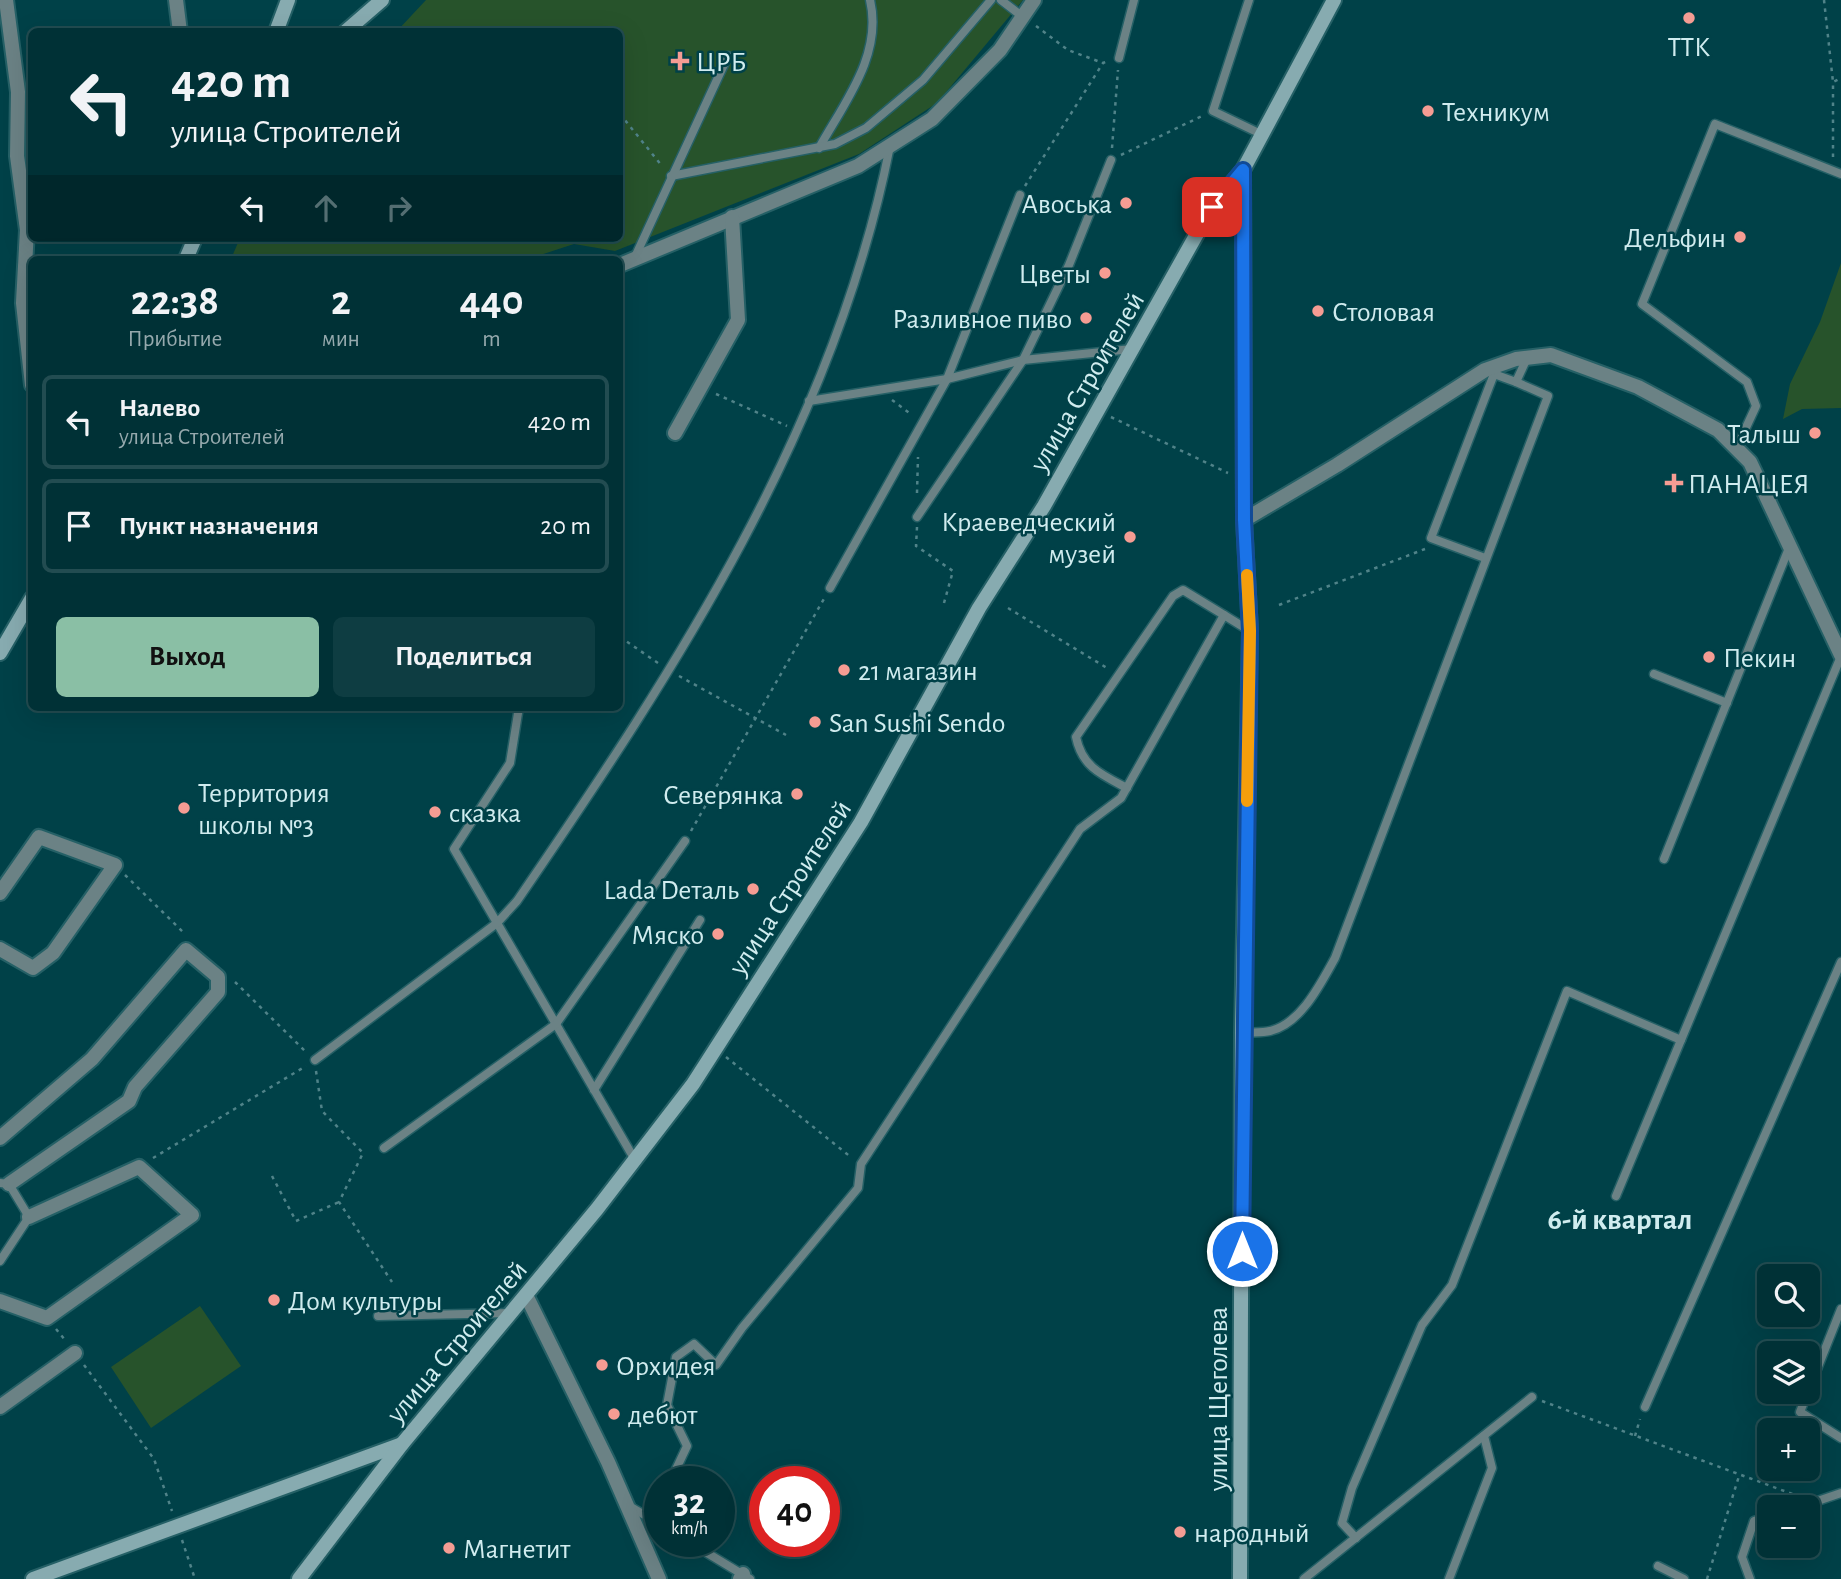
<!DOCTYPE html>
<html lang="ru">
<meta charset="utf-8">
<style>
body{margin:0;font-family:"Alegreya Sans",sans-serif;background:#0e3d42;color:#f1f3f6;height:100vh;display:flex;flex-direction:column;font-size:26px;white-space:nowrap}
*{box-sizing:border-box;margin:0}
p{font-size:23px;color:#95a9ad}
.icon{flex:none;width:38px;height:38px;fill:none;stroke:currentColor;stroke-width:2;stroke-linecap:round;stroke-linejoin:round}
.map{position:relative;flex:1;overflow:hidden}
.sheet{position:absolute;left:28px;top:256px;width:595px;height:455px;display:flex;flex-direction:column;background:#003136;border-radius:10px;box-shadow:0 7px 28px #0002,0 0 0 2px #224c51}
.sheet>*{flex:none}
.hud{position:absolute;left:28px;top:28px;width:595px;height:214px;border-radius:10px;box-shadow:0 7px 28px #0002,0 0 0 2px #224c51;background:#003136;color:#f1f3f6;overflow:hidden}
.buttons{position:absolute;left:1757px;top:1264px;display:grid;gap:14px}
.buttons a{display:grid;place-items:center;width:63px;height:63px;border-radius:10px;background:#003136;box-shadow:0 7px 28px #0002,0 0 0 2px #224c51;font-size:35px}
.speed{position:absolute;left:644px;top:1466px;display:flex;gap:14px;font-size:35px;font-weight:700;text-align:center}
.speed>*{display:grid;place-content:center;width:91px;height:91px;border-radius:50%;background:#003136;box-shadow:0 7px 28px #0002,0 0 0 2px #224c51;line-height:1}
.speed small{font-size:18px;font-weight:400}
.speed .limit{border:10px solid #d22;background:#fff;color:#111}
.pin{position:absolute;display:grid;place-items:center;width:60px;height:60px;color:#fff;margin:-30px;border-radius:14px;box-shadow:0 4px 10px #0006}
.me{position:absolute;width:77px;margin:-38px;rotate:0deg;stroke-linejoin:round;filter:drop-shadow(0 0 5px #0008)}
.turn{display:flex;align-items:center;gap:24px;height:147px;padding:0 28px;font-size:32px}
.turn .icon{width:91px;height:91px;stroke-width:2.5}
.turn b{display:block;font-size:49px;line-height:60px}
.lanes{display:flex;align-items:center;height:66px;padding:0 28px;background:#0003;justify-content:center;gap:35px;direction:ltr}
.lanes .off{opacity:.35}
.eta{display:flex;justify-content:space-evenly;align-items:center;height:119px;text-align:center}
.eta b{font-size:42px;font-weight:700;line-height:49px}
.primary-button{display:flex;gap:14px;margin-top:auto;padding:14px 28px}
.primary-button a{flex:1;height:80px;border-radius:10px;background:#8abfa5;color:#111;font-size:28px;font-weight:700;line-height:80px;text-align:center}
.primary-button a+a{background:#0e3d42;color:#f1f3f6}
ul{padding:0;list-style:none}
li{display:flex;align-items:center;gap:21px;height:94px;margin:0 14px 10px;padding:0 14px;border:4px solid #224c51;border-radius:10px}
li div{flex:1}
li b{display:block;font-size:26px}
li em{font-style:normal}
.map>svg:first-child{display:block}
.green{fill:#27532b}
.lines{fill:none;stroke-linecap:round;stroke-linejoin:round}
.lane-casing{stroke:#256066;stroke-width:11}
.street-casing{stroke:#256066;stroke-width:18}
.secondary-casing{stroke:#256066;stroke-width:18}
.path{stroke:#508389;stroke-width:2.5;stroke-dasharray:3.5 5;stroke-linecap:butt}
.lane{stroke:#6b8285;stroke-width:8}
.street{stroke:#6b8285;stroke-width:14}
.secondary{stroke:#87abb0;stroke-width:14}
.route-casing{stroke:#114b97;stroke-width:18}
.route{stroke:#1a73e8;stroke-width:12}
.slow{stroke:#f59e0b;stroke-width:12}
.poi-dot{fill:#f59c93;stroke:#004148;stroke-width:2.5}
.labels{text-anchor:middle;stroke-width:5;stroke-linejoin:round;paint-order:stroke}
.poi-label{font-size:28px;fill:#d0ecef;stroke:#004148;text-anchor:start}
.street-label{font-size:28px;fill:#d0ecef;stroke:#004148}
.neighbourhood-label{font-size:30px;font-weight:bold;fill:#d0ecef;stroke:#004148}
</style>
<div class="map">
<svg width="1841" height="1579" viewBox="0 0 1841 1579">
<rect width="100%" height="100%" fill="#004148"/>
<!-- green -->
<g class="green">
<polygon points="426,0 1023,0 937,103 859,154 615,251 574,244 528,259 231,259 240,238 620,238 620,32 397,31"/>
<polygon points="1841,263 1841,408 1802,409 1783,419 1790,384 1820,322"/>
<polygon points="200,1306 241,1366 151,1428 111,1367"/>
</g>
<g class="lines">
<defs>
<g id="lane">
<polyline points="1001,0 1023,17"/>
<polyline points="1249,0 1213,111 1261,134"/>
<polyline points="1119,58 1134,0"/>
<path d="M819 148C844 103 883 55 870 0"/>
<polyline points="671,176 835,144 866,128 923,80 991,0"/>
<polyline points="635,257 728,56"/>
<polyline points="809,401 947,379 1023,360 1132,349"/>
<polyline points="1737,447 1756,406 1747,382 1642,304 1715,124 1841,174"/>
<polyline points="917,517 1023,360 1069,265 1111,160"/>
<polyline points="1485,558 1431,538 1494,374 1516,382"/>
<polyline points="830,588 947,379 1020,195"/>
<polyline points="1654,674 1727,703"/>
<polyline points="519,707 510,763 454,849 635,1160"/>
<path d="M1127 788C1102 775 1082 767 1076 737L1173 596 1183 590 1224 615"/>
<polyline points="1664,859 1789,548"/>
<path d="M1242 1033C1251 1032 1262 1033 1270 1031 1301 1024 1321 983 1335 958L1548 396 1516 382 1527 358"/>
<path d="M315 1060 497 923 517 901C676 669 835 426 890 146"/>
<polyline points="594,1090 700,920"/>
<polyline points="384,1148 556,1024 685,841"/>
<polyline points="0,1183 9,1184 29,1217 0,1261"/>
<polyline points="1616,1196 1841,656"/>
<polyline points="1841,1309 1800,1412 1841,1438"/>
<polyline points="378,1316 511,1313"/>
<polyline points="1645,1407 1841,962"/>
<polyline points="670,1482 687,1446 667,1405 676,1357 694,1344 716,1365 742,1328 858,1188 861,1164 1080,829 1121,798 1224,615 1250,631"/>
<polyline points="629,1506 660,1524"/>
<polyline points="1800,1507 1841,1493"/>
<polyline points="652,1520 660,1503"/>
<polyline points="1356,1538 1342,1523 1352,1488 1422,1325 1452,1285 1567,991 1681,1040"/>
<polyline points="689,1542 750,1579"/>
<polyline points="1658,1566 1684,1579"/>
<polyline points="1304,1579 1532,1397"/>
<polyline points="1449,1579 1492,1468 1484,1436"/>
<polyline points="1750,1579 1742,1557 1754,1521 1769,1516"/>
</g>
<g id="street">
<polyline points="6,0 18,92 17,156 27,230 23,303 32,385"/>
<polyline points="176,0 180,32"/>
<polyline points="620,265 858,166 932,119 1000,50 1034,0"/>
<polyline points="675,433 738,320 732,217"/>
<polyline points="1244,520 1337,465 1485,370 1516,359 1551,355 1638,387 1718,430 1750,462 1841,655"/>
<polyline points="0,893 39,837 115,865 53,953 33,968 0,949"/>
<polyline points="0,1138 92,1059 186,950 218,977 218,992 135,1087 129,1101 9,1184"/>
<polyline points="526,1295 608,1462 659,1579"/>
<polyline points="0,1301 47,1318 192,1215 139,1167 29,1217"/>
<polyline points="0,1407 75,1353"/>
<polyline points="740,1579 743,1574"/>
</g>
<g id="secondary">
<polyline points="276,32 288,0"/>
<polyline points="345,32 382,0"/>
<polyline points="186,259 195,238"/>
<polyline points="0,653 32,598"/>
<polyline points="33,1579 402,1444"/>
<polyline points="299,1579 402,1444 597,1209 693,1084 861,822 979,608 1044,506 1212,207 1243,170 1334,0"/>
<polyline points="1240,1579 1242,1033 1250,631 1244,520 1243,170"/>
</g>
</defs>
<!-- lane casing -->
<use href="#lane" class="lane-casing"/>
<!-- street casing -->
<use href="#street" class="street-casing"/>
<!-- secondary casing -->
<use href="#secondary" class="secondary-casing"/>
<!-- path -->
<g class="path">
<polyline points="1824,0 1833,82"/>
<polyline points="1036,26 1068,50 1103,63"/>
<polyline points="620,114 662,166"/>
<polyline points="1112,148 1118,70"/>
<polyline points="1121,155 1204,115"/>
<polyline points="1833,157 1833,82 1841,78"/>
<polyline points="1025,186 1103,63 1108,61"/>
<polyline points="716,394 787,426"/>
<polyline points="892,400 912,415"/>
<polyline points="1111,417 1228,473"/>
<polyline points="917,493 918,457"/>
<polyline points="917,527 916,546 953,571 944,603"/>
<polyline points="1279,605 1425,549"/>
<polyline points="1008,608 1107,668"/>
<polyline points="620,637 658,663"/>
<polyline points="679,676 786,735"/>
<polyline points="691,831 825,597"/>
<polyline points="125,875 185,934"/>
<polyline points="235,982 305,1051"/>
<polyline points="726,1057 852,1158"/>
<polyline points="316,1071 322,1111 363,1153 339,1202 392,1282"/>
<polyline points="153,1158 306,1066"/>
<polyline points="272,1176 296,1221 339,1202"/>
<polyline points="56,1329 65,1340"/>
<polyline points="84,1365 154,1459 172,1511"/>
<polyline points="1542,1401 1795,1495"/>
<polyline points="1635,1436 1640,1419"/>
<polyline points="182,1540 195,1579"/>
<polyline points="1707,1579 1739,1476"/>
</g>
<!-- lane -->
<use href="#lane" class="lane"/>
<!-- street -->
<use href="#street" class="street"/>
<!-- secondary -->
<use href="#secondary" class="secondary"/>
</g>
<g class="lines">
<defs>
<polyline id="route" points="1212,207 1243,170 1244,520 1250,631 1242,1251"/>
</defs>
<!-- route casing -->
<use href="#route" class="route-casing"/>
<!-- route -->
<use href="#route" class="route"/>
<!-- slow -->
<polyline class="slow" points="1247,801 1250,631 1247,575"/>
</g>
<!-- markers -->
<g class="poi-dot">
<circle cx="1689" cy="18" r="7"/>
<path d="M676.5 50.5h7v7h7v7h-7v7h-7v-7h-7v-7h7z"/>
<circle cx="1428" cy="111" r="7"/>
<circle cx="1126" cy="203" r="7"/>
<circle cx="1740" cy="237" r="7"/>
<circle cx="1105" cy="273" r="7"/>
<circle cx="1318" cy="311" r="7"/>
<circle cx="1086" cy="318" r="7"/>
<circle cx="1815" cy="433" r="7"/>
<path d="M1670.5 472.5h7v7h7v7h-7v7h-7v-7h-7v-7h7z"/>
<circle cx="1130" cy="537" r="7"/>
<circle cx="1709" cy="657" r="7"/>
<circle cx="844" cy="670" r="7"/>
<circle cx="815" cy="722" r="7"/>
<circle cx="797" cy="794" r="7"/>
<circle cx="184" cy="808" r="7"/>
<circle cx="435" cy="812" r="7"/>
<circle cx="753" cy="889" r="7"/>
<circle cx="718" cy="934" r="7"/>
<circle cx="274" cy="1300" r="7"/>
<circle cx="602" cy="1365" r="7"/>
<circle cx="614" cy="1414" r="7"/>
<circle cx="1180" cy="1532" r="7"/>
<circle cx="449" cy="1548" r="7"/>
</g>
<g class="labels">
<!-- poi labels -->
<g class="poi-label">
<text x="1689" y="56" text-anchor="middle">ТТК</text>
<text x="696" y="71">ЦРБ</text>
<text x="1442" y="121">Техникум</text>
<text x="1112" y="213" text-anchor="end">Авоська</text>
<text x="1726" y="247" text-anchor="end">Дельфин</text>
<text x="1091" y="283" text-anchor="end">Цветы</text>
<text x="1332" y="321">Столовая</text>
<text x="1072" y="328" text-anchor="end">Разливное пиво</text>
<text x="1801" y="443" text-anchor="end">Талыш</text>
<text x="1688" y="493">ПАНАЦЕЯ</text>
<text x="1116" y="531" text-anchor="end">Краеведческий<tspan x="1116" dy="32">музей</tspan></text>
<text x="1723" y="667">Пекин</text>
<text x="858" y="680">21 магазин</text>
<text x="829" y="732">San Sushi Sendo</text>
<text x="198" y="802">Территория<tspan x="198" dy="32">школы №3</tspan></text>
<text x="783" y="804" text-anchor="end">Северянка</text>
<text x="449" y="822">сказка</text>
<text x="739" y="899" text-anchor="end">Lada Dеталь</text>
<text x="704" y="944" text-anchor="end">Мяско</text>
<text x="288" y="1310">Дом культуры</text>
<text x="616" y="1375">Орхидея</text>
<text x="628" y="1424">дебют</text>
<text x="1194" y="1542">народный</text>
<text x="463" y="1558">Магнетит</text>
</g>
<!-- street labels -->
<g class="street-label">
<text transform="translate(1086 381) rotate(-60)" y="10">улица Строителей</text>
<text transform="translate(789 887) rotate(-57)" y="10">улица Строителей</text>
<text transform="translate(456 1341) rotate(-50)" y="10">улица Строителей</text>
<text transform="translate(1217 1399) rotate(-90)" y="10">улица Щеголева</text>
</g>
<!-- neighbourhood labels -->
<g class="neighbourhood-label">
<text x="1620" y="1229">6-й квартал</text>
</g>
</g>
</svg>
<div class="buttons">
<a><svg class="icon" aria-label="search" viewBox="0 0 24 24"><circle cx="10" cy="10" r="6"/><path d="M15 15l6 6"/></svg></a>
<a><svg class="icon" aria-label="layers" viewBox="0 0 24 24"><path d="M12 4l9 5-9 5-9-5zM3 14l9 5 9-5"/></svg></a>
<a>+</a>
<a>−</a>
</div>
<div class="speed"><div>32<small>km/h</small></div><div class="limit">40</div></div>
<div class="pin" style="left:1212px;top:207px;background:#d93025"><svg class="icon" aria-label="arrive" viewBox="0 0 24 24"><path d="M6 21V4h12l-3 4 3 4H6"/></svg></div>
<svg class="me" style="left:1242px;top:1251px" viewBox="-20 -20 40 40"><circle r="17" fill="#1a73e8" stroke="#fff" stroke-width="3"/><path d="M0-11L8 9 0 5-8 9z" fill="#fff"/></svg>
<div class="hud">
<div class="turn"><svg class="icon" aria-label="left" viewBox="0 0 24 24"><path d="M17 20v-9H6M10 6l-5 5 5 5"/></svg><div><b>420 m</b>улица Строителей</div></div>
<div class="lanes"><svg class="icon" aria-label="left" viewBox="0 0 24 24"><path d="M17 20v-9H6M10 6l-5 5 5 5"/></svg><svg class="icon off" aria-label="ahead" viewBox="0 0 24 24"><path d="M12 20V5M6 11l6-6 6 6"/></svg><svg class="icon off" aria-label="right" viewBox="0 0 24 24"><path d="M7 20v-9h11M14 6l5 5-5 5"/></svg></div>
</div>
<section class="sheet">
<div class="eta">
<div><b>22:38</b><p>Прибытие</p></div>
<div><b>2</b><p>мин</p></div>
<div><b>440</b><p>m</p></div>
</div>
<ul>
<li><svg class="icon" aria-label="left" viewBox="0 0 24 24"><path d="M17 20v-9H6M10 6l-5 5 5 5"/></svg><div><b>Налево</b><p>улица Строителей</p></div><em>420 m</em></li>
<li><svg class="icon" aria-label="arrive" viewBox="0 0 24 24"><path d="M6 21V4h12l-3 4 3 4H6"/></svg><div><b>Пункт назначения</b></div><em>20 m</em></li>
</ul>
<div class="primary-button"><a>Выход</a><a>Поделиться</a></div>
</section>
</div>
